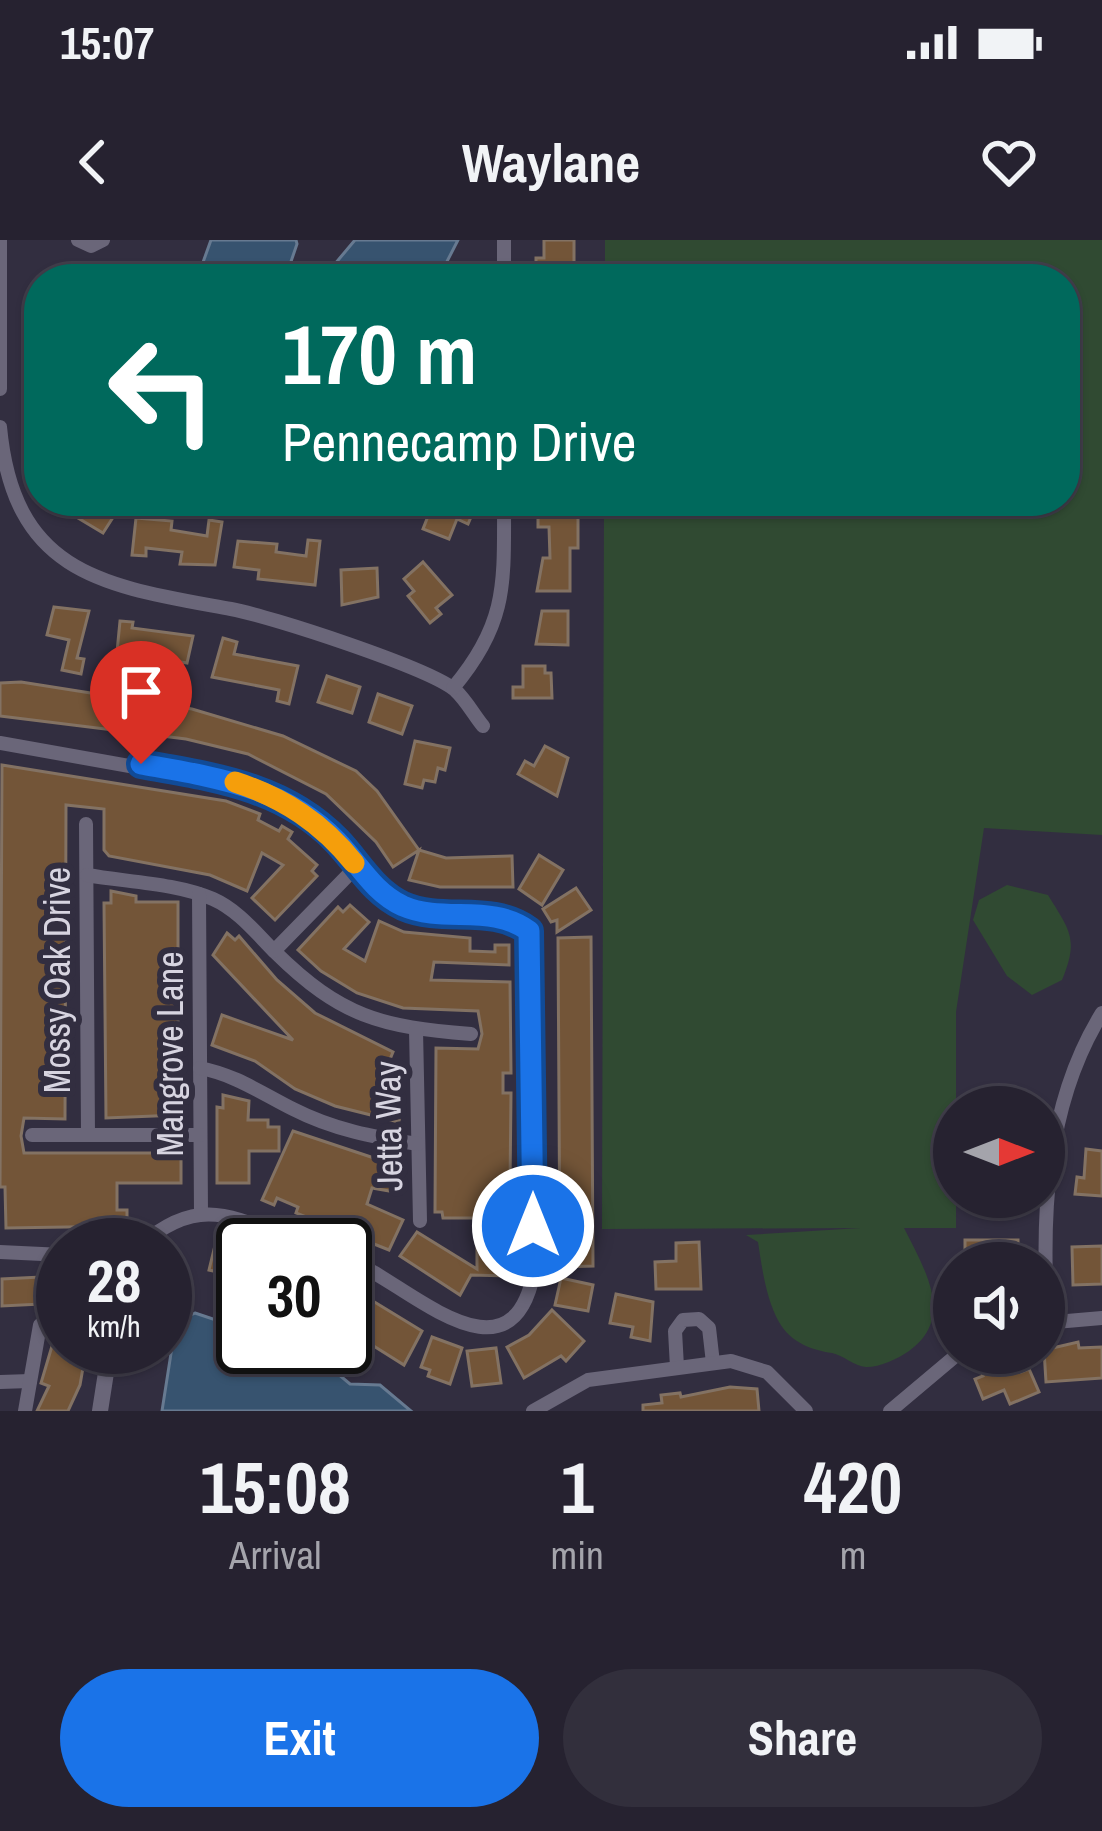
<!DOCTYPE html>
<style>
body{margin:0;font-family:"Archivo Narrow",sans-serif;background:#322f3c;color:#f1f3f6;height:100vh;display:flex;flex-direction:column;font-size:45px;white-space:nowrap}
*{box-sizing:border-box;margin:0}
p{font-size:39px;color:#a4a4ab}
.icon{flex:none;width:66px;height:66px;fill:none;stroke:currentColor;stroke-width:2;stroke-linecap:round;stroke-linejoin:round}
.map{position:relative;height:1171px;overflow:hidden}
.panel{display:flex;flex-direction:column;background:#262230;flex:1}
.panel>*{flex:none}
.banner{position:absolute;left:24px;top:24px;width:1056px;height:252px;border-radius:48px;box-shadow:0 3px 9px #0004,0 0 0 3px #423f4c;background:#00695c;color:#fff;overflow:hidden}
.needle{width:78px;rotate:90deg}
.fabs{position:absolute;left:933px;top:846px;display:grid;gap:24px}
.fabs a{display:grid;place-items:center;width:132px;height:132px;border-radius:50%;background:#262230;box-shadow:0 3px 9px #0004,0 0 0 3px #423f4c;font-size:60px}
.speed{position:absolute;left:36px;top:978px;display:flex;gap:24px;font-size:60px;font-weight:700;text-align:center}
.speed>*{display:grid;place-content:center;width:156px;height:156px;border-radius:50%;background:#262230;box-shadow:0 3px 9px #0004,0 0 0 3px #423f4c;line-height:1}
.speed small{font-size:30px;font-weight:400}
.speed .limit{border:6px solid #111;border-radius:18px;background:#fff;color:#111}
.pin{position:absolute;display:grid;place-items:center;width:102px;height:102px;color:#fff;margin:-123px -51px;border-radius:50% 50% 50% 0;rotate:-45deg;box-shadow:0 0 12px #0007}
.pin .icon{rotate:45deg}
.me{position:absolute;width:132px;margin:-66px;rotate:0deg;stroke-linejoin:round;filter:drop-shadow(0 0 9px #0008)}
.turn{display:flex;align-items:center;gap:42px;height:252px;padding:0 60px;font-size:54px}
.turn .icon{width:156px;height:156px;stroke-width:2.5}
.turn b{display:block;font-size:84px;line-height:102px}
.eta{display:flex;justify-content:space-evenly;align-items:center;height:204px;text-align:center}
.eta b{font-size:72px;font-weight:700;line-height:84px}
.cta{display:flex;gap:24px;margin-top:auto;padding:24px 60px}
.cta a{flex:1;height:138px;border-radius:72px;background:#1a73e8;color:#fff;font-size:48px;font-weight:700;line-height:138px;text-align:center}
.cta a+a{background:#322f3c;color:#f1f3f6}
.status{display:flex;justify-content:space-between;align-items:center;height:84px;padding:0 60px;background:#262230;direction:ltr}
.status svg{height:33px;fill:currentColor}
header{display:flex;justify-content:space-between;align-items:center;height:156px;padding:0 60px;background:#262230;font-size:54px;font-weight:700}
.map>svg:first-child{display:block}
.green{fill:#304a32}
.water{fill:#37536f;stroke:#677a91;stroke-width:3}
.building{fill:#735538;stroke:#837263;stroke-width:3}
.lines{fill:none;stroke-linecap:round;stroke-linejoin:round}
.minor{stroke:#6a6679;stroke-width:14}
.tertiary{stroke:#6a6679;stroke-width:16}
.route-casing{stroke:#114b97;stroke-width:30}
.route{stroke:#1a73e8;stroke-width:21}
.slow{stroke:#f59e0b;stroke-width:21}
.labels{text-anchor:middle;stroke-width:12;stroke-linejoin:round;paint-order:stroke}
.street-label{font-size:36px;fill:#d7d4e0;stroke:#322e40}
</style>
<div class="status"><b>15:07</b><svg viewBox="0 0 49 12"><path d="M0 12V9h3v3zM5 12V6h3v6zM10 12V3h3v9zM15 12V0h3v12zM26 1h20v11H26zM47 4h2v5h-2z"/></svg></div>
<header><svg class="icon" aria-label="back" viewBox="0 0 24 24"><path d="M15 5l-7 7 7 7"/></svg>Waylane<svg class="icon" aria-label="heart" viewBox="0 0 24 24"><path d="M12 20l-8-8c-3-5 5-10 8-4 3-6 11-1 8 4z"/></svg></header>
<div class="map">
<svg width="1102" height="1171" viewBox="0 0 1102 1171">
<rect width="100%" height="100%" fill="#322e40"/>
<!-- green -->
<g class="green">
<path d="M605 0H1102V595L984 588 956 772V988H904C924 1028 956 1078 909 1111 897 1119 881 1127 866 1127 854 1126 843 1115 832 1113 812 1110 791 1103 779 1082 766 1059 762 1028 758 1002L746 995 861 988 602 989 604 261H1065V39H605Z"/>
<path d="M1007 645 1048 655C1070 691 1079 699 1062 740L1032 755 1007 736 973 680 979 660Z"/>
</g>
<!-- water -->
<g class="water">
<polygon points="211,0 296,0 297,4 285,39 197,39"/>
<polygon points="355,0 458,0 438,39 330,39 334,25"/>
<polygon points="195,1073 243,1089 243,1107 291,1107 319,1118 350,1144 380,1145 411,1171 162,1171 172,1107 168,1084"/>
</g>
<!-- building -->
<g class="building">
<polygon points="544,0 574,0 574,32 536,31 536,18 544,18"/>
<polygon points="82,261 110,261 119,268 103,293 73,275"/>
<polygon points="434,261 474,270 468,284 457,279 449,299 423,289"/>
<polygon points="578,271 578,308 570,308 570,351 537,351 543,318 550,318 549,287 538,287 538,272"/>
<polygon points="136,278 172,281 171,290 207,296 209,280 222,282 215,325 180,324 182,312 146,308 146,316 132,315"/>
<polygon points="308,300 320,301 315,345 258,339 259,330 234,327 238,301 277,304 276,312 306,316"/>
<polygon points="423,322 452,355 436,368 441,374 430,383 408,356 414,351 404,339"/>
<polygon points="377,328 378,357 342,365 341,330"/>
<polygon points="54,367 89,371 77,418 84,419 81,434 62,430 69,400 47,395"/>
<polygon points="542,371 568,371 568,405 536,404"/>
<polygon points="120,381 133,382 132,388 193,396 187,423 117,412"/>
<polygon points="223,398 237,402 234,414 298,426 289,464 277,461 279,450 212,437"/>
<polygon points="523,426 545,426 545,433 551,433 552,458 513,458 513,447 523,447"/>
<polygon points="327,436 360,447 352,473 318,462"/>
<polygon points="21,442 192,469 283,496 356,531 377,551 419,610 446,618 512,616 513,647 440,647 409,640 419,610 393,627 376,602 326,554 248,514 186,499 0,476 0,443"/>
<polygon points="378,454 412,466 402,494 369,482"/>
<polygon points="415,501 450,508 445,530 438,528 435,542 424,540 422,548 405,544"/>
<polygon points="545,506 568,518 557,556 518,534 525,521 534,526"/>
<polygon points="2,525 226,561 260,574 258,580 279,591 282,586 292,592 288,599 317,625 312,631 317,636 275,680 252,658 283,625 262,613 247,651 210,635 109,616 104,610 104,569 66,565 65,879 24,878 21,896 24,913 181,913 181,943 117,943 117,970 127,970 127,986 6,988 5,947 0,947"/>
<polygon points="539,615 563,630 542,665 519,649"/>
<polygon points="576,648 591,670 557,692 557,680 551,682 543,669"/>
<polygon points="111,651 136,656 136,662 178,662 178,875 106,878 104,663 111,663"/>
<polygon points="350,665 369,682 344,709 365,721 379,681 404,692 470,698 470,711 495,712 495,705 509,705 509,725 434,722 431,740 510,742 511,833 503,833 503,853 511,853 509,1036 471,1035 460,1055 400,1016 417,992 477,1029 477,1007 484,1007 485,984 479,984 479,978 443,978 442,972 435,972 436,808 478,809 482,794 478,771 403,768 357,753 321,731 298,710 338,667 343,672"/>
<polygon points="227,693 235,700 239,696 277,740 315,773 393,812 379,846 402,850 399,882 335,866 295,849 255,821 212,805 222,775 293,800 213,715"/>
<polygon points="591,697 593,1026 560,1027 558,698"/>
<polygon points="223,855 249,861 248,880 268,880 268,887 279,887 279,911 249,911 249,943 217,943 217,867 223,868"/>
<polygon points="293,891 404,928 395,952 372,948 367,964 403,980 389,1010 296,973 298,967 277,958 274,965 262,960"/>
<polygon points="1086,909 1102,911 1102,956 1075,954 1077,937 1084,938"/>
<polygon points="217,997 243,1003 236,1036 209,1030"/>
<polygon points="965,1000 1018,1000 1018,1019 982,1023 982,1017 965,1017"/>
<polygon points="699,1002 701,1049 656,1049 655,1022 676,1021 676,1003"/>
<polygon points="1102,1006 1102,1044 1073,1045 1072,1007"/>
<polygon points="61,1036 61,1063 2,1066 2,1039"/>
<polygon points="561,1038 593,1045 588,1071 555,1065"/>
<polygon points="345,1044 422,1091 404,1125 345,1088"/>
<polygon points="616,1054 653,1062 650,1101 631,1097 633,1087 610,1083"/>
<polygon points="552,1070 584,1101 566,1121 561,1116 524,1138 507,1107 529,1095"/>
<polygon points="62,1078 63,1107 83,1107 77,1119 84,1122 80,1145 68,1171 37,1171 49,1146 41,1143 55,1096 50,1093"/>
<polygon points="432,1097 462,1108 450,1144 428,1136 430,1130 421,1127"/>
<polygon points="1078,1102 1079,1108 1102,1107 1102,1138 1046,1142 1044,1110"/>
<polygon points="496,1108 501,1143 472,1146 467,1111"/>
<polygon points="1005,1113 1013,1113 1021,1132 1029,1129 1039,1152 1010,1164 1004,1150 983,1159 975,1139 983,1136 980,1129 992,1124 990,1119"/>
<polygon points="730,1147 757,1149 759,1171 643,1171 643,1165 662,1163 661,1155 680,1153 681,1157"/>
</g>
<g class="lines">
<!-- minor -->
<g class="minor">
<polyline points="78,0 91,6 103,0"/>
<polyline points="504,39 504,0"/>
<polyline points="0,149 0,0"/>
<path d="M0 187C14 337 107 346 231 369 270 376 429 428 455 450 466 460 474 475 483 486"/>
<path d="M453 448C508 383 504 343 504 261"/>
<path d="M0 503 253 548C284 560 314 577 338 603 357 623 371 648 395 662 438 685 489 661 528 691L534 1032C510 1155 401 1037 345 1018"/>
<polyline points="86,584 88,895"/>
<path d="M87 635C126 642 176 643 213 659 238 670 256 693 275 712 341 777 381 787 471 794"/>
<polyline points="199,654 201,974"/>
<polyline points="274,711 357,626"/>
<polyline points="416,790 420,981"/>
<path d="M200 828C236 835 261 853 293 869 334 890 374 897 418 904"/>
<polyline points="32,895 200,895"/>
<path d="M141 1005C204 950 240 982 307 1005"/>
<polyline points="0,1012 63,1015"/>
<polyline points="1044,1083 1102,1078"/>
<path d="M1048 1083C1041 978 1045 865 1102 773"/>
<polyline points="677,1127 675,1091 683,1080 699,1079 709,1088 713,1123"/>
<polyline points="0,1142 30,1141"/>
<polyline points="25,1171 40,1085"/>
<polyline points="533,1171 588,1140 731,1121 767,1132 806,1171"/>
<polyline points="890,1171 959,1113"/>
</g>
<!-- tertiary -->
<polyline class="tertiary" points="100,1171 110,1107"/>
</g>
<g class="lines">
<defs>
<path id="route" d="M141 524C213 537 284 546 337 601 359 624 373 652 403 666 444 684 491 663 529 691L533 986"/>
</defs>
<!-- route casing -->
<use href="#route" class="route-casing"/>
<!-- route -->
<use href="#route" class="route"/>
<!-- slow -->
<path class="slow" d="M235 542C284 558 322 583 354 623"/>
</g>
<g class="labels">
<!-- street labels -->
<g class="street-label">
<text transform="translate(57 740) rotate(-90)" y="13">Mossy Oak Drive</text>
<text transform="translate(170 814) rotate(-90)" y="13">Mangrove Lane</text>
<text transform="translate(388 886) rotate(-91)" y="13">Jetta Way</text>
</g>
</g>
</svg>
<div class="fabs">
<a><svg class="needle" viewBox="-14 -14 28 28"><path d="M0-13l5 13h-10z" fill="#e53935"/><path d="M0 13l5-13h-10z" fill="#a4a4ab"/></svg></a>
<a><svg class="icon" aria-label="sound" viewBox="0 0 24 24"><path d="M4 9h4l5-4v14l-5-4H4zM17 9q2 3 0 6"/></svg></a>
</div>
<div class="speed"><div>28<small>km/h</small></div><div class="limit">30</div></div>
<div class="pin" style="left:141px;top:524px;background:#d93025"><svg class="icon" aria-label="arrive" viewBox="0 0 24 24"><path d="M6 21V4h12l-3 4 3 4H6"/></svg></div>
<svg class="me" style="left:533px;top:986px" viewBox="-20 -20 40 40"><circle r="17" fill="#1a73e8" stroke="#fff" stroke-width="3"/><path d="M0-11L8 9 0 5-8 9z" fill="#fff"/></svg>
<div class="banner">
<div class="turn"><svg class="icon" aria-label="left" viewBox="0 0 24 24"><path d="M17 20v-9H6M10 6l-5 5 5 5"/></svg><div><b>170 m</b>Pennecamp Drive</div></div>
</div>
</div>
<section class="panel">
<div class="eta">
<div><b>15:08</b><p>Arrival</p></div>
<div><b>1</b><p>min</p></div>
<div><b>420</b><p>m</p></div>
</div>
<div class="cta"><a>Exit</a><a>Share</a></div>
</section>
